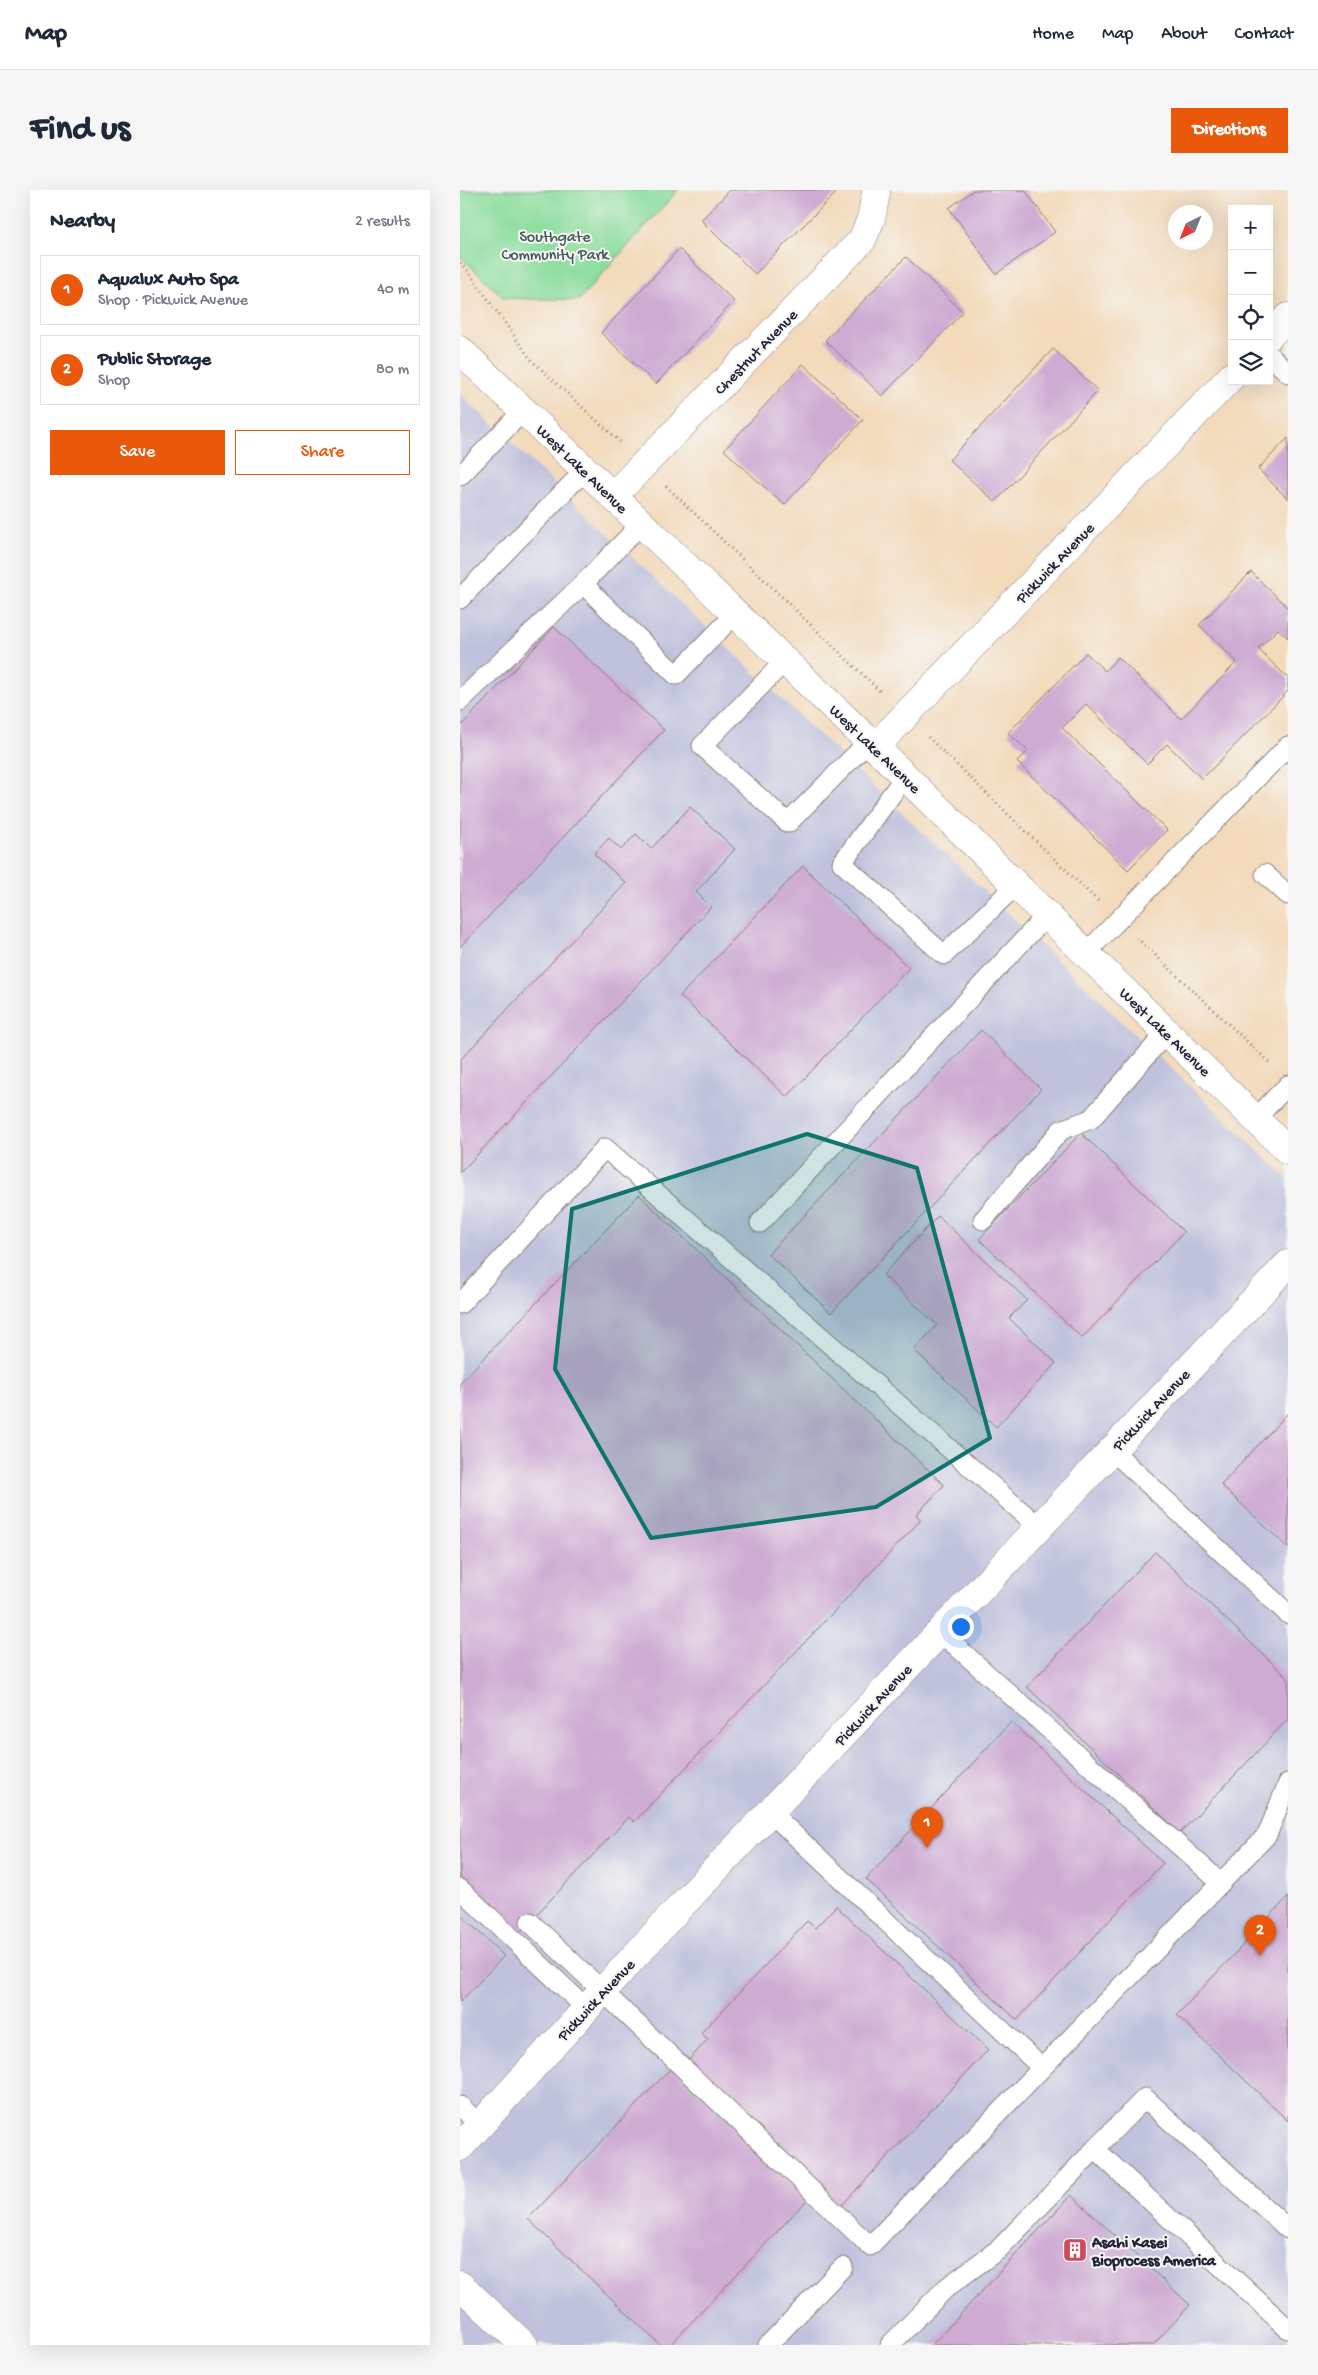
<!DOCTYPE html>
<meta charset="utf-8">
<style>
body{margin:0;font-family:"Gochi Hand",sans-serif;background:#f6f6f7;color:#1f2937}
.controls{position:absolute;right:15px;top:15px;display:grid;overflow:hidden;border-radius:0px;box-shadow:0 5px 20px #0002}
.controls button{width:45px;height:45px;display:grid;place-items:center;padding:0;border:0;border-bottom:1px solid #e0e1e3;background:#fff;color:#1f2937;font:25px sans-serif}
.compass{position:absolute;left:708px;top:15px;width:45px;height:45px;border-radius:50%;background:#fff;box-shadow:0 5px 20px #0002;rotate:223deg}
.you{position:absolute;left:500px;top:1436px;width:18px;height:18px;margin:-12px;border:4px solid #fff;border-radius:50%;background:#1a73e8;box-shadow:0 0 0 8px #1a73e833}
.badge{display:grid;place-items:center;width:32px;height:32px;border-radius:50%;background:#ea580c;color:#fff;font-size:16px;font-weight:700}
.pin{position:absolute;translate:-50% -41px;filter:drop-shadow(0 1px 2px #0008)}
.pin::after{content:'';position:absolute;top:26px;width:18px;height:15px;background:inherit;clip-path:polygon(0 0,100% 0,50% 100%)}
.list{margin:0;padding:0;list-style:none}
h2{display:flex;justify-content:space-between;align-items:center;height:65px;margin:0;padding:0 20px;font-size:21px}
h2 small{font-size:16px;font-weight:400;color:#747a83}
.list li{display:grid;grid-template-columns:32px 1fr auto;gap:15px;align-items:center;box-sizing:border-box;height:70px;margin:0 10px 10px;padding:0 10px;border:1px solid #e0e1e3;border-radius:0px}
.list b{display:block;font-size:19px;white-space:nowrap}
.list p{margin:0;font-size:16px;white-space:nowrap;color:#747a83}
.list em{font-size:16px;font-style:normal;color:#747a83}
.actions{display:flex;gap:10px;padding:15px 20px}
.actions a{flex:1;padding:11px 0;border:1px solid #ea580c;border-radius:0px;text-align:center;font-size:18px;color:#ea580c}
.actions .main{background:#ea580c;color:#fff}
.icon{flex:none;width:28px;height:28px;fill:none;stroke:currentColor;stroke-width:2;stroke-linecap:round;stroke-linejoin:round}
.map{position:relative;flex:none;width:828px;height:2155px;overflow:hidden;border-radius:0px}
header{display:flex;align-items:center;gap:30px;box-sizing:border-box;height:70px;padding:0 25px;background:#fff;border-bottom:1px solid #e0e1e3}
header strong{font-size:24px}
nav{display:flex;gap:28px;margin-inline-start:auto;font-size:18px}
.intro{display:flex;align-items:center;justify-content:space-between;box-sizing:border-box;height:120px;padding:0 30px}
h1{margin:0;font-size:35px}
.button{padding:12px 22px;border-radius:0px;background:#ea580c;color:#fff;font-size:18px;font-weight:700}
main{display:flex;gap:30px;padding:0 30px}
aside{flex:1;background:#fff;border-radius:0px;box-shadow:0 5px 20px #0002}
.map>svg:first-child{display:block}
</style>
<header>
<strong>Map</strong>
<nav><a>Home</a><a>Map</a><a>About</a><a>Contact</a></nav>
</header>
<div class="intro"><h1>Find us</h1><a class="button">Directions</a></div>
<main>
<aside>
<h2>Nearby<small>2 results</small></h2>
<ul class="list">
<li><span class="badge">1</span><div><b>Aqualux Auto Spa</b><p>Shop · Pickwick Avenue</p></div><em>40 m</em></li>
<li><span class="badge">2</span><div><b>Public Storage</b><p>Shop</p></div><em>80 m</em></li>
</ul>
<div class="actions"><a class="main">Save</a><a>Share</a></div>
</aside>
<div class="map">
<svg width="828" height="2155" viewBox="0 0 828 2155">
<rect width="100%" height="100%" fill="#f6f6f2"/>
<filter id="ink" filterUnits="userSpaceOnUse"><feTurbulence type="fractalNoise" baseFrequency=".02" numOctaves="2"/><feDisplacementMap in="SourceGraphic" scale="10" xChannelSelector="R" yChannelSelector="G"/><feConvolveMatrix kernelMatrix="1 2 1 2 8 2 1 2 1" color-interpolation-filters="sRGB"/></filter>
<filter id="wash" filterUnits="userSpaceOnUse"><feTurbulence type="fractalNoise" baseFrequency=".0096" numOctaves="4" result="noise"/><feDisplacementMap in="SourceGraphic" scale="20" xChannelSelector="R" yChannelSelector="G"/><feGaussianBlur stdDeviation="1.12" result="paint"/><feColorMatrix in="noise" values="0 0 0 0 0 0 0 0 0 0 0 0 0 0 0 0 0 1.4 0 .05"/><feComposite in="paint" operator="in"/></filter>
<g filter="url(#wash)">
<rect width="100%" height="100%" fill="#f3dabb"/>
<path fill="#c0c2dd" d="M0 204 828 989V2155H0Z"/>
<path fill="#8bdd9e" stroke="#56806c" d="M0 0H218L119 110 44 108 0 66Z"/>
<g id="blocks">
<path fill="#ceabd3" d="M270 0H373L376 3 295 84 241 30Z
M514 0H565L595 42 536 84 489 18Z
M219 59 274 111 196 194 141 143Z
M446 67 503 122 422 206 365 150Z
M593 159 638 201 535 312 489 270Z
M343 174 403 230 324 315 264 260Z
M828 248V309L798 279Z
M791 382 828 418V448L818 439 798 459 828 488V501L742 589 707 554 687 574 626 514 602 538 707 640 668 680 557 572 568 561 548 543 626 463 645 481 658 467 721 529 777 472 739 435Z
M94 437 204 540 0 757V537Z
M230 617 275 659 236 702 251 717 0 983V870L166 693 134 664 149 648 161 660 176 644 191 659Z
M343 676 449 778 327 907 220 806Z
M521 840 581 899 371 1123 308 1064Z
M621 943 724 1042 622 1148 519 1049Z
M179 1005 484 1295 456 1325 461 1330 174 1632 169 1627 57 1745 0 1691V1193Z
M478 1026 567 1110 549 1128 596 1173 536 1237 454 1160 477 1135 423 1085Z
M828 1223V1358L761 1295Z
M695 1362 828 1488V1529L720 1643 567 1497Z
M551 1532 703 1673 557 1830 406 1689Z
M828 1707V1931L717 1825Z
M376 1716 528 1860 380 2017 226 1873 248 1849 241 1843 347 1731 355 1738Z
M0 1724 44 1766 0 1812Z
M211 1878 349 2008 210 2155H200L68 2029Z
M611 2005 730 2115 693 2155H472Z"/>
</g>
</g>
<g filter="url(#ink)">
<use href="#blocks" fill-opacity="0" stroke="#8a7e7b" stroke-width="1"/>
<g fill="none" stroke-linecap="round" stroke-linejoin="round">
<defs>
<path id="service" d="M809 165 828 183
M0 286 63 221
M181 334 123 394 216 485 275 424
M0 409 125 280
M325 471 242 556 328 633 409 551
M0 511 123 394
M445 586 382 673 484 765 556 695
M805 684 828 705
M626 763 828 556
M795 929 828 895
M523 1030 601 940 631 929 707 842
M300 1033 587 725
M0 1114 145 958 579 1337
M652 1260 828 1424
M480 1442 761 1693
M310 1622 582 1878
M0 1699 127 1819
M70 1732 410 2056 807 1645 828 1593
M0 1916 20 1935
M635 1959 685 1908 828 2039
M308 2155 383 2077
M430 2155 486 2098 539 2059 635 1959 828 2139"/>
<path id="minor" d="M809 146 828 127
M153 306 402 50 411 29 416 3
M415 557 772 186
M0 1957 204 1734 828 1074
M0 2095 64 2155"/>
<path id="tertiary" d="M0 160 415 557 828 961"/>
</defs>
<use href="#service" stroke="#8a7e7b" stroke-width="21"/>
<use href="#minor" stroke="#8a7e7b" stroke-width="29"/>
<use href="#tertiary" stroke="#8a7e7b" stroke-width="29"/>
<path stroke="#8a7e7b" stroke-width="3" stroke-dasharray="1 4" stroke-linecap="butt" d="M0 73 8 81 72 171 160 252
M206 296 422 503
M468 547 638 711
M677 748 811 874"/>
<use href="#service" stroke="#fff" stroke-width="19"/>
<use href="#minor" stroke="#fff" stroke-width="28"/>
<use href="#tertiary" stroke="#fff" stroke-width="28"/>
</g>
</g>
<path fill="#0f766e" fill-opacity="0.2" stroke="#0f766e" stroke-width="4" stroke-linejoin="round" d="M347 944 457 978 530 1248 416 1317 191 1348 95 1179 112 1019Z"/>
<defs>
<symbol id="building-square" viewBox="-11 -11 22 22"><rect x="-9" y="-9" width="18" height="18" rx="4" fill="#d1495b" stroke="#f6f6f2"/><path d="M-4-6H4V6H1V3H-1V6H-4ZM-2.5-4.3h1.7v1.8h-1.7ZM.8-4.3h1.7v1.8H.8ZM-2.5-1h1.7V.8h-1.7ZM.8-1h1.7V.8H.8Z" fill="#fff"/></symbol>
</defs>
<g fill-rule="evenodd">
<use href="#building-square" x="601" y="2046" width="28" height="28"/>
</g>
<g text-anchor="middle" stroke-width="4" stroke-linejoin="round" paint-order="stroke">
<g font-size="16" fill="#425a59" stroke="#f6f6f2">
<text x="95" y="51">Southgate<tspan x="95" dy="18">Community Park</tspan></text>
</g>
<g font-size="16" fill="#22223b" stroke="#f6f6f2">
<text transform="translate(295 161) rotate(-46)" y="6">Chestnut Avenue</text>
<text transform="translate(123 278) rotate(44)" y="6">West Lake Avenue</text>
<text transform="translate(594 372) rotate(-46)" y="6">Pickwick Avenue</text>
<text transform="translate(416 558) rotate(44)" y="6">West Lake Avenue</text>
<text transform="translate(706 841) rotate(44)" y="6">West Lake Avenue</text>
<text transform="translate(690 1219) rotate(-47)" y="6">Pickwick Avenue</text>
<text transform="translate(412 1514) rotate(-47)" y="6">Pickwick Avenue</text>
<text transform="translate(135 1809) rotate(-47)" y="6">Pickwick Avenue</text>
</g>
<g font-size="16" font-weight="bold" fill="#22223b" stroke="#f6f6f2" text-anchor="start">
<text x="632" y="2057">Asahi Kasei<tspan x="632" dy="18">Bioprocess America</tspan></text>
</g>
</g>
</svg>
<div class="controls">
<button>+</button>
<button>−</button>
<button><svg class="icon" aria-label="locate" viewBox="0 0 24 24"><circle cx="12" cy="12" r="6"/><path d="M12 2v4M12 18v4M2 12h4M18 12h4"/></svg></button>
<button><svg class="icon" aria-label="layers" viewBox="0 0 24 24"><path d="M12 4l9 5-9 5-9-5zM3 14l9 5 9-5"/></svg></button>
</div>
<svg class="compass" viewBox="-18 -18 36 36"><path d="M0-13l5 13h-10z" fill="#e53935"/><path d="M0 13l5-13h-10z" fill="#747a83"/></svg>
<div class="you"></div>
<div class="pin badge" style="left:467px;top:1658px">1</div>
<div class="pin badge" style="left:800px;top:1766px">2</div>
</div>
</main>
